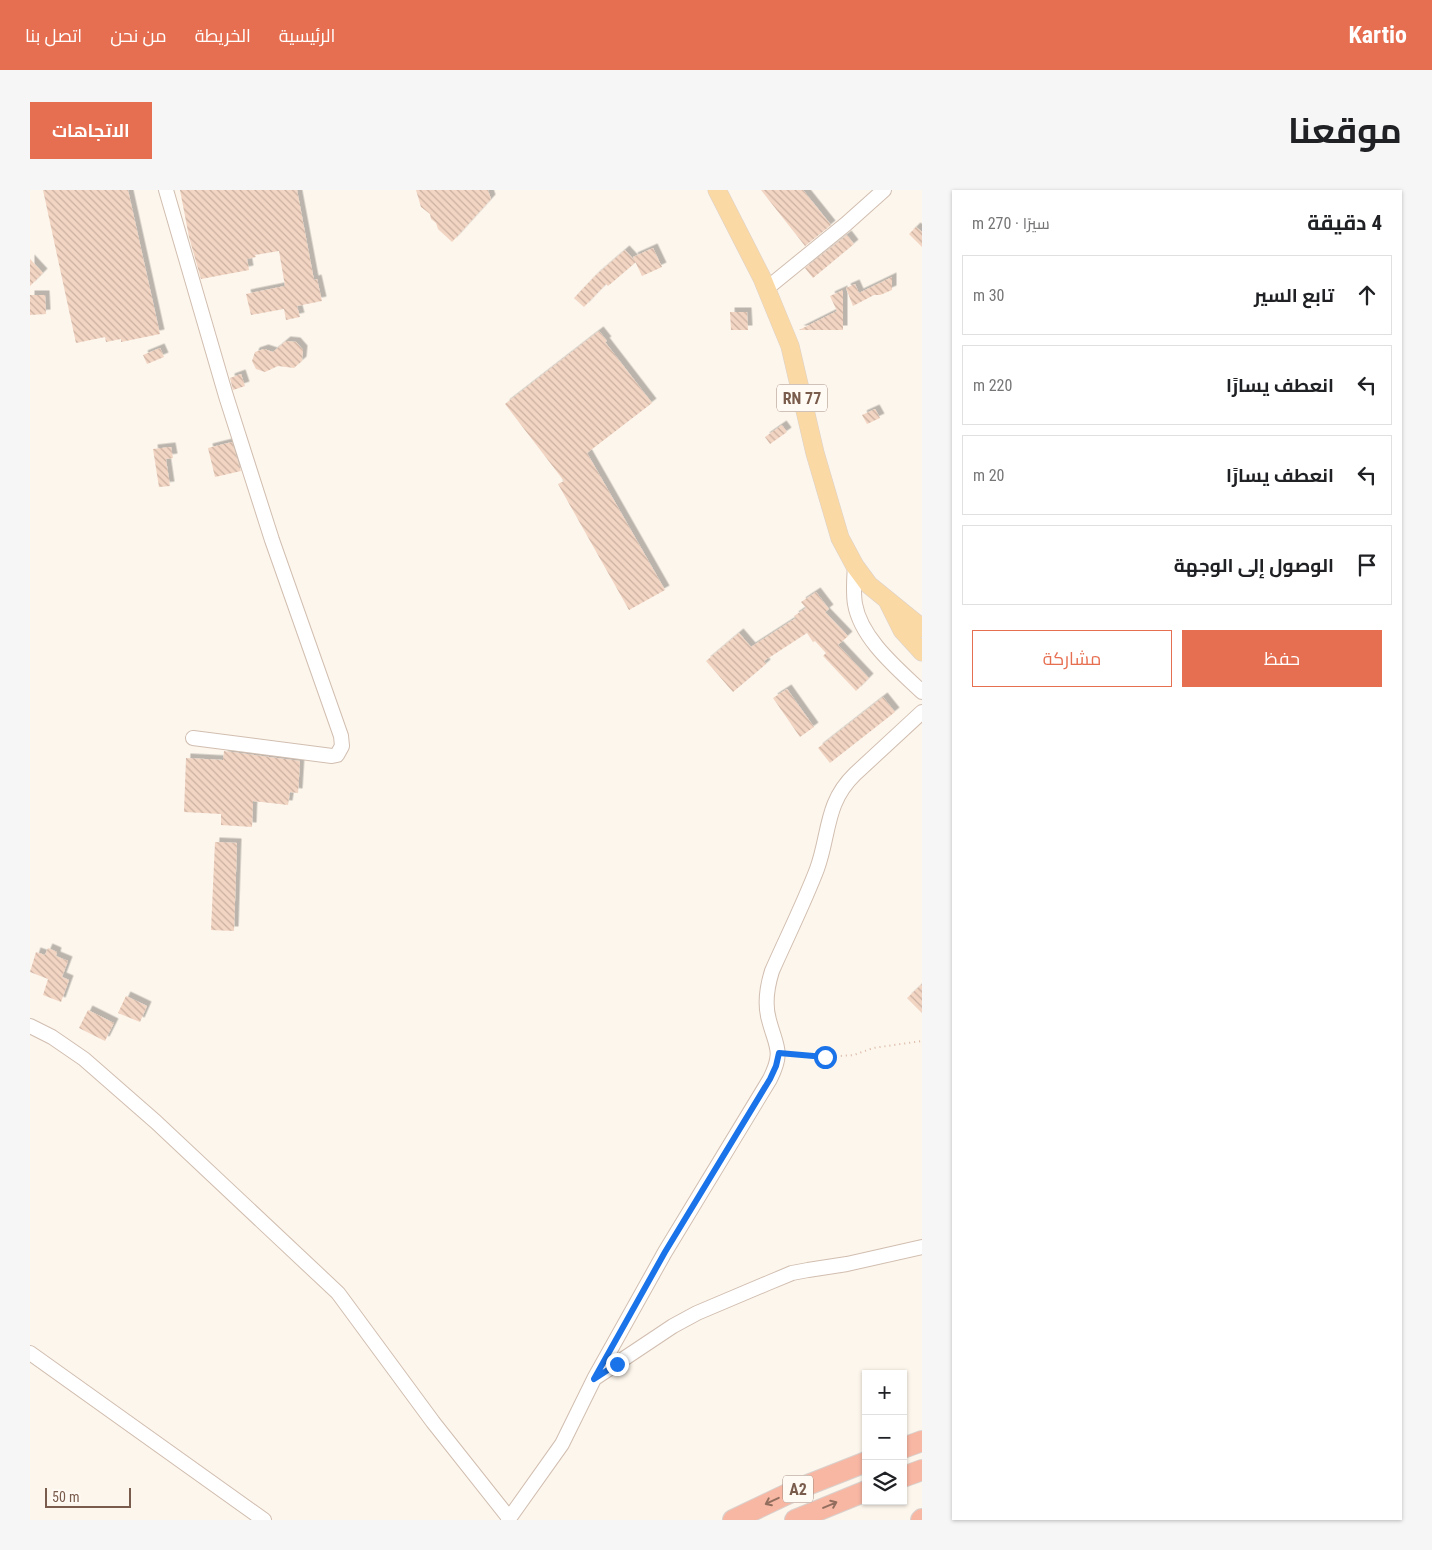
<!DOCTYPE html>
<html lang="ar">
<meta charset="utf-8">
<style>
body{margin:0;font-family:"Roboto Condensed",Cairo,sans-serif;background:#f6f6f6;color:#202124;direction:rtl}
.controls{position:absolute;right:15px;bottom:15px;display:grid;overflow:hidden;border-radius:0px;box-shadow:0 1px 4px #0004}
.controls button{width:45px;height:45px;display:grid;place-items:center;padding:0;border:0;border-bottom:1px solid #e0e0e0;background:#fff;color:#202124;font:25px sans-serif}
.scale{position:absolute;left:15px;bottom:12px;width:86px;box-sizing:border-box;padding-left:5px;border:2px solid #7a5c4d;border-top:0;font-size:14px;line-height:18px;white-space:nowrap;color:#7a5c4d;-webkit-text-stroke:4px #fffaf3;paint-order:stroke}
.stop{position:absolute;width:15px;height:15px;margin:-11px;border:4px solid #1a73e8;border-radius:50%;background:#fff}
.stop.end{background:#1a73e8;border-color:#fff;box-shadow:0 1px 5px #0008}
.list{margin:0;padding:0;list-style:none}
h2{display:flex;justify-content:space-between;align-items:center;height:65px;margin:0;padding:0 20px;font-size:21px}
h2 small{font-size:16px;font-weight:400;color:#757577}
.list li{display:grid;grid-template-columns:32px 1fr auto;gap:15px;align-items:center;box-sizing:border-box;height:80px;margin:0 10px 10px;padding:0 10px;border:1px solid #e0e0e0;border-radius:0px}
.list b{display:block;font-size:19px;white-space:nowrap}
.list em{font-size:16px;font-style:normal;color:#757577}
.actions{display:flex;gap:10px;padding:15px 20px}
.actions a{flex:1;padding:11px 0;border:1px solid #e76f51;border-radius:0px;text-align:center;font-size:18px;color:#e76f51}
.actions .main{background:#e76f51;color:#fff}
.icon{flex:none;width:28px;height:28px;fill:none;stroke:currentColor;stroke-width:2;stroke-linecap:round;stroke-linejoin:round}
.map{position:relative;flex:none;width:892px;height:1330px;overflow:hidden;direction:ltr;border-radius:0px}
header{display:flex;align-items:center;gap:30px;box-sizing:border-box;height:70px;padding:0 25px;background:#e76f51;color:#fff}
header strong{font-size:24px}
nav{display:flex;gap:28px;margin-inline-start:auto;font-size:18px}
.intro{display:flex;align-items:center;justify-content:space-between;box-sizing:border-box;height:120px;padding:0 30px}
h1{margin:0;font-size:35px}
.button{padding:12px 22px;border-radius:0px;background:#e76f51;color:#fff;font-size:18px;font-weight:700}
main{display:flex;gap:30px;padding:0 30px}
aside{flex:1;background:#fff;border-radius:0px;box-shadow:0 1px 4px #0004}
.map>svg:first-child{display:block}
</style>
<header>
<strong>Kartio</strong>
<nav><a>الرئيسية</a><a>الخريطة</a><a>من نحن</a><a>اتصل بنا</a></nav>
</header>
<div class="intro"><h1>موقعنا</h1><a class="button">الاتجاهات</a></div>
<main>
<aside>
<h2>4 دقيقة<small>سيرًا · 270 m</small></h2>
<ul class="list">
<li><svg class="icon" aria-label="ahead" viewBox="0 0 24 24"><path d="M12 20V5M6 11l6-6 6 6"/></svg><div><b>تابع السير</b></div><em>30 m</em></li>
<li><svg class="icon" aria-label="left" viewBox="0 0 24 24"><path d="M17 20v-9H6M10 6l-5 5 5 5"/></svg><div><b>انعطف يسارًا</b></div><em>220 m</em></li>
<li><svg class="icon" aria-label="left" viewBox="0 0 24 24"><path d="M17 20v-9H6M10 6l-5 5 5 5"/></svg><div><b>انعطف يسارًا</b></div><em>20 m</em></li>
<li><svg class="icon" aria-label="arrive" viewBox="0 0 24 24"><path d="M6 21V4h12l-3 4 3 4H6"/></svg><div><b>الوصول إلى الوجهة</b></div></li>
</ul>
<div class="actions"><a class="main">حفظ</a><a>مشاركة</a></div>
</aside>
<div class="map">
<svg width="892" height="1330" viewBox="0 0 892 1330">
<defs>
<pattern id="building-back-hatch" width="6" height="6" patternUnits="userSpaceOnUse" patternTransform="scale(1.25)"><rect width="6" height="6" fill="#f3d5c3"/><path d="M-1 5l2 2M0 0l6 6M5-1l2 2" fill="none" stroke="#cab0a1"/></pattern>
<filter id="shadow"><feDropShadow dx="4.5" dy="-4.5" stdDeviation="0" flood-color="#0004"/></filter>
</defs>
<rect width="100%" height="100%" fill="#fdf6ec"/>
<path fill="url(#building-back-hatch)" filter="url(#shadow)" d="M13 0H98L130 144 91 152V149L76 152 75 147 46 153Z
M150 0H267L284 90 287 89 292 111 267 116 270 127 256 130 254 119 221 125 216 104 255 96 249 61 225 65 226 67 217 69 219 80 171 89 159 47Z
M386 0H458L461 9 422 52 408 39 406 33 401 29 400 24 391 17Z
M731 0H773L801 35 775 56Z
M886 37 892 42V57L879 44Z
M817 45 824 54 783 88 775 78Z
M623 58 632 77 612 86 603 67Z
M595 60 606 72 578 96 576 94 554 117 544 108 565 86Z
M0 69 13 83 0 96Z
M862 87V100L850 105H844L823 116 816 98 825 94 829 103Z
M813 100V140H769L807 121 800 106Z
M0 105H15L16 124 0 125Z
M700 122H717L718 140H701Z
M569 141 577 151 575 152 622 213 557 263 635 400 599 420 528 294 534 291 475 214Z
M256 151 266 152 273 160 272 171 264 178 248 176 235 182 226 179 222 171 225 162 234 159 243 162Z
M130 158 134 167 117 174 113 165Z
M211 184 215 196 203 200 200 188Z
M845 219 850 228 837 234 832 225Z
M752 235 757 242 740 254 735 247Z
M202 252 211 281 185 287 178 258Z
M141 257 143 268 136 269 140 296 129 297 123 259Z
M786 402 799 419 795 422 818 446 808 455 839 488 826 501 793 466 796 463 785 451 783 452 777 443 734 471 736 474 703 502 676 471 709 443 721 457 766 428 764 426 776 418 771 412Z
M757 499 784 537 770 547 743 508Z
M853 507 865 522 800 573 788 558Z
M194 561 270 571 268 603 260 602 258 615 223 611 222 637 191 635V624L154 622 156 568 193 570Z
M185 652 207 653 204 741 181 740Z
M18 758 27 762 26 766 38 771 32 787 39 790 31 812 13 805 18 789 0 782 6 762 15 765Z
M892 794V823L877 808Z
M96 806 117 816 110 832 88 823Z
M58 820 84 833 75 851 49 838Z"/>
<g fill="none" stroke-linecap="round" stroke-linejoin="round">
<defs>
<path id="minor" d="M136 0 196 206 242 350 311 546 312 556 307 565 302 566 163 548
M736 99 816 34 854 0
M825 376C824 389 823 402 825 414 831 449 868 479 892 502
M0 836 22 847 54 869 126 932 308 1103 403 1232 479 1328
M0 1163 234 1330
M565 1188 643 1136 667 1123 738 1093 762 1083 778 1080 817 1074 892 1057
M478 1330 532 1254 564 1189 635 1062 740 889C754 861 746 857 739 830 734 813 737 797 742 781 757 747 774 713 787 679 800 643 795 613 825 584L892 522"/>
<path id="major" d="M687 0 732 88 760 156 785 263 810 348 825 376 839 395 892 438
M858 412 872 440 892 462"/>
<path id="highway" d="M873 1258 892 1251
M873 1287 892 1280
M703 1330 770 1298 836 1272
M765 1330 836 1301
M891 1330 892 1329"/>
</defs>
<use href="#minor" stroke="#d1beb0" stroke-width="16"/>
<use href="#major" stroke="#dad1cd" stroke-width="19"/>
<use href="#highway" stroke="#dad1cd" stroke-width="22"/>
<path stroke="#d9b8a5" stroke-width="2" stroke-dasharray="1 4" stroke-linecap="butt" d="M761 864 795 867 824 865 843 858 892 851"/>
<use href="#minor" stroke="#fff" stroke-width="14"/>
<use href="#major" stroke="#fbd9a5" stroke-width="18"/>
<use href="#highway" stroke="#f7b7a3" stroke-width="20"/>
</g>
<defs><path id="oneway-shaft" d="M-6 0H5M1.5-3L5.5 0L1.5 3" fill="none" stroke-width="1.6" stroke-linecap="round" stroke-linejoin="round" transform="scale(1.25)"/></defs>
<g stroke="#936e5e">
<use href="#oneway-shaft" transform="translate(742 1311) rotate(155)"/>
<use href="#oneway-shaft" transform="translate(800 1315) rotate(-23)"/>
</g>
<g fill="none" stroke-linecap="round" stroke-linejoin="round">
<path stroke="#1a73e8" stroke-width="6" d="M587 1174 564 1189 635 1062 740 889 746 876 749 863 795 867"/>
</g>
<g text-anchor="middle" stroke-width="4" stroke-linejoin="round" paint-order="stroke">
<g fill="#fffaf3" stroke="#a28b7f" stroke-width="1">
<rect x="747" y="194.5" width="50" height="27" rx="4"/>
<rect x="753" y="1285.5" width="30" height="27" rx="4"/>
</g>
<g font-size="16" font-weight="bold" fill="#7a5c4d">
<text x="772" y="214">RN 77</text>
<text x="768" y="1305">A2</text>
</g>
</g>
</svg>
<div class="controls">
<button>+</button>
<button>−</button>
<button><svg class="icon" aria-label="layers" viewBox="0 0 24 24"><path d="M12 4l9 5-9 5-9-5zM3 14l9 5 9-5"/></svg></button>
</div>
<div class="scale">50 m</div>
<div class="stop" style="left:795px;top:867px"></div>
<div class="stop end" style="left:587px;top:1174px"></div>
</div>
</main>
